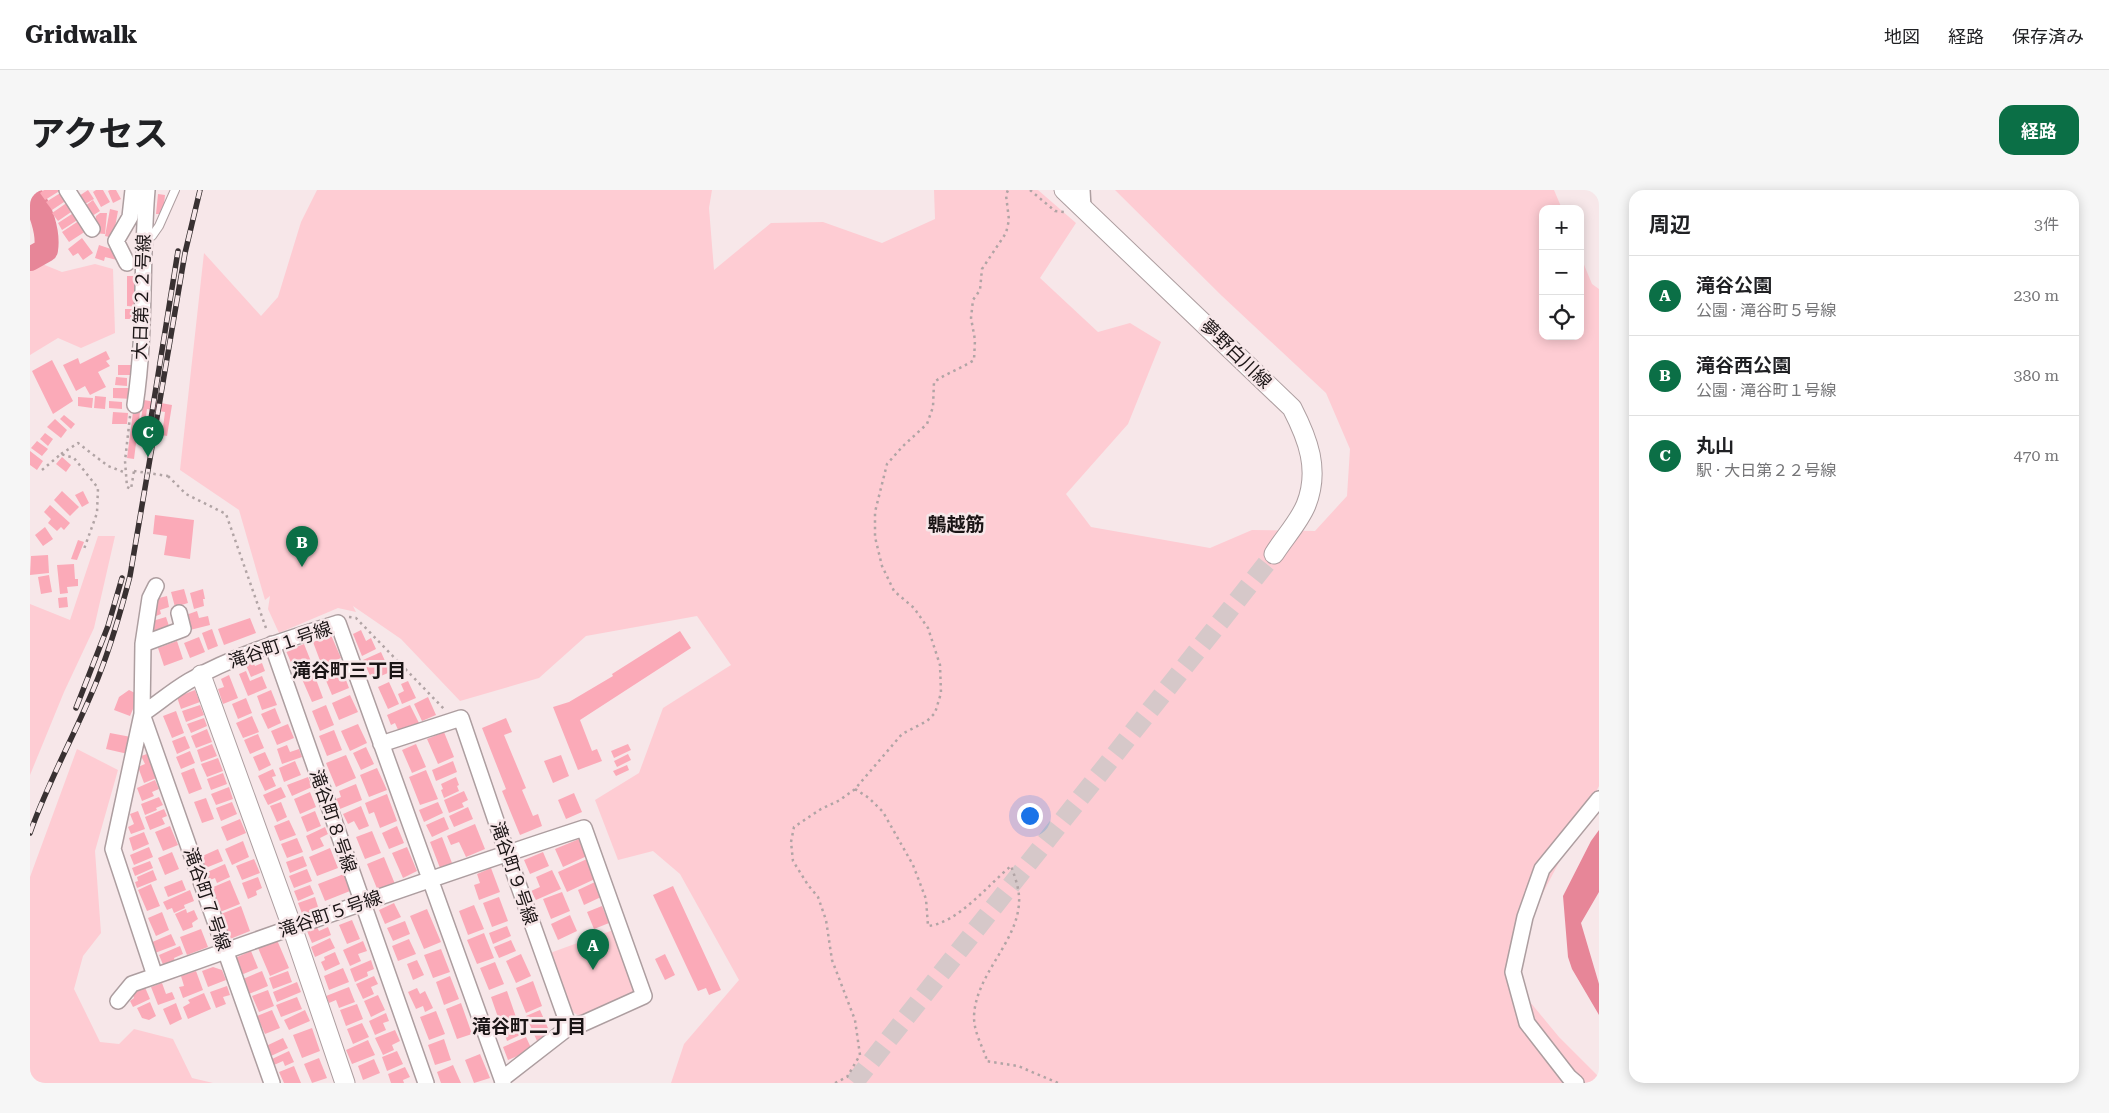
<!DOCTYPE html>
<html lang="ja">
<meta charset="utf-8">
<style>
body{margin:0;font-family:"Roboto Serif","Noto Sans JP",serif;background:#f6f6f6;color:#202124}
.controls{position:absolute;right:15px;top:15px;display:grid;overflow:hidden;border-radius:10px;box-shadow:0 2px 12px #0003}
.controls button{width:45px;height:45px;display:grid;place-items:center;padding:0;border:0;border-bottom:1px solid #e0e0e0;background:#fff;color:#202124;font:25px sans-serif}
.you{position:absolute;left:999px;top:625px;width:18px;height:18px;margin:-12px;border:4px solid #fff;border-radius:50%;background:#1a73e8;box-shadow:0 0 0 8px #1a73e833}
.badge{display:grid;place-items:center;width:32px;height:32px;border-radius:50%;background:#0b6f46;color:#fff;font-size:16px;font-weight:700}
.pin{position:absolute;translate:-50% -41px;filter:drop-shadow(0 1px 2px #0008)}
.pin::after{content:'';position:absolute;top:26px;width:18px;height:15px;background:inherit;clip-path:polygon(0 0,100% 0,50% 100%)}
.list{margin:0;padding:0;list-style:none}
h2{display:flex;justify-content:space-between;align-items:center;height:65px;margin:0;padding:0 20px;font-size:21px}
h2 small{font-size:16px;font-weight:400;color:#757577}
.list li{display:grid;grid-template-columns:32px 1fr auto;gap:15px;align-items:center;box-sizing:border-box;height:80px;padding:0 20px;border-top:1px solid #e0e0e0}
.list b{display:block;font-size:19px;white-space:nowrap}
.list p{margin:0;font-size:16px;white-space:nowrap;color:#757577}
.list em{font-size:16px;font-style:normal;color:#757577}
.icon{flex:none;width:28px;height:28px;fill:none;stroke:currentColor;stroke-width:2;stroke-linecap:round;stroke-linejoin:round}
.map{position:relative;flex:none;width:1569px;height:893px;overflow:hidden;border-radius:15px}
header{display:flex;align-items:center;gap:30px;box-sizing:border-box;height:70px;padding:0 25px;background:#fff;border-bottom:1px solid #e0e0e0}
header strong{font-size:24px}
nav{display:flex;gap:28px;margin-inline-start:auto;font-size:18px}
.intro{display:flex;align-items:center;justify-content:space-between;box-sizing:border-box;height:120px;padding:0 30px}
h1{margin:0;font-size:35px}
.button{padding:12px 22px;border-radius:15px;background:#0b6f46;color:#fff;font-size:18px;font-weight:700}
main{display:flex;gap:30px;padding:0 30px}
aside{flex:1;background:#fff;border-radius:15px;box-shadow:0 2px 12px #0003}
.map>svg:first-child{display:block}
</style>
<header>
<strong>Gridwalk</strong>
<nav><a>地図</a><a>経路</a><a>保存済み</a></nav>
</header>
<div class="intro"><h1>アクセス</h1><a class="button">経路</a></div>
<main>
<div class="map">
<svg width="1569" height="893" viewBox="0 0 1569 893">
<rect width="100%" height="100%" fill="#f7e7e9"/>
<path fill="#feccd3" d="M287 0H682L679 18 684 80 741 33 793 32 852 53 905 29 904 0H1008L1046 33 1010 88 1068 142 1100 133 1131 152 1098 234 1036 304 1061 337 1180 358 1222 340 1285 341 1317 306 1320 259 1296 203 1192 106 1085 0H1524L1532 19H1513V146H1550V65L1562 94 1569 99V596L1494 739 1486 795 1529 847 1569 887V893H641L654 854 709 790 650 684 623 661 588 670 565 610 609 583 633 518 701 475 667 426 556 446 509 488 430 511 371 449 323 416 326 422 308 418 249 443 238 419 240 406 235 410 209 320 150 280 174 63 231 126 248 107 271 32Z
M0 69 32 82 65 74 83 79 85 143 51 158 28 148 0 165Z
M68 346H85L64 438 34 502 0 585V414L40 430Z
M47 559 88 580 65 661 71 743 53 766 44 799 70 852 89 854 104 839 143 849 162 888 183 893H0V687Z
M586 739 607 796 603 807 554 829 541 821 520 763Z"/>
<path fill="#e78698" d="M1569 640V702L1551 733 1569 794V825L1542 779 1538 767 1533 706 1561 651Z"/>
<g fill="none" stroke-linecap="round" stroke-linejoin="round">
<path stroke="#e78698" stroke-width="24" d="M0 4C10 17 19 42 16 60L0 69"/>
</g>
<path fill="#fbaab8" d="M14 0H31L15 10 10 3Z
M58 0 64 9 55 14 49 6Z
M66 0H73L80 12 71 17 63 2Z
M80 0H86L91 9 83 13 78 1Z
M32 2 37 10 22 20 16 12Z
M128 4 135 5 133 24H126Z
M63 10 70 21 62 26 55 16Z
M38 12 44 20 28 31 22 23Z
M80 19 88 21 83 48 75 46Z
M45 22 49 29 32 40 28 33Z
M70 23H77L75 44 64 43 66 26Z
M50 30 56 41 39 52 32 42Z
M52 48 63 63 53 70 48 63 43 66 38 59Z
M69 55 90 62 87 70 75 67 74 71 65 68Z
M97 86H109L108 117 97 116Z
M95 119H108V129H95Z
M76 161 80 169 76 171 80 176 68 182 76 197 60 205 55 196 46 201 33 175 48 168 50 174Z
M22 170 43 211 23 224 2 181Z
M88 175H105L104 185H88Z
M86 187 97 188V196L85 195Z
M83 198H103V209L83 208Z
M65 206 76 207 75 219 64 218Z
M48 207 63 208 62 218 48 216Z
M114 210 142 215 137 246 132 245 135 222 117 219 114 243 109 242Z
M79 211 92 212V219L79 218Z
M83 222 98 223 97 234H82Z
M103 222H110L104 269 97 268Z
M34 225 45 234 41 239 30 229Z
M25 229 37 240 31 248 17 237Z
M15 243 23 249 18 256 10 249Z
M7 251 18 259 12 266 1 258Z
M0 261 13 271 7 280 0 275Z
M32 267 41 275 36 282 26 274Z
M32 301 49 317 40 326 24 310Z
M53 301 59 313 52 317 45 305Z
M20 315 40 333 34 340 31 337 27 341 18 333 21 329 14 322Z
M125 325 164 330 160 369 134 365 137 346 123 344Z
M15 337 23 349 13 356 5 345Z
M48 350 54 352 47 370 41 369Z
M18 365 19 383 0 385 1 366Z
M44 374 45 389H48V396L37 397 38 403 30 404 27 375Z
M19 385 22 402 11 404 8 387Z
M154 399 158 413 145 417 141 402Z
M173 399 175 409H173L174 416 164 419 160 403Z
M137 406 139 417 130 420 131 424 126 426 121 410Z
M37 407 38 417 29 418 28 408Z
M167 421 169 428 178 426 180 435 160 440 156 425Z
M136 427 139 436 133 437 134 441 123 444 119 432Z
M220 428 226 443 194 455 188 439Z
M182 439 188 456 178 460 172 443Z
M331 440 336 451 341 448 346 459 332 466 323 444Z
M650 441 661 458 550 530 562 561 567 559 572 571 548 580 523 517 539 512 583 486 582 484Z
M301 445 311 468 292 476 283 452Z
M169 447 175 462 160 468 154 453Z
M147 451 153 469 134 476 128 458Z
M274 454 284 479 267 486 256 461Z
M351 462 360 482 342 490 333 470Z
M223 471 225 476 232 473 235 481 221 487 216 475Z
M310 474 319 498 302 505 292 481Z
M216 481 220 491 232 486 237 498 218 506 209 484Z
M284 484 293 508 282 512 272 489Z
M199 485 208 508 193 514 188 499 194 497 191 489Z
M378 491 386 508 372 514 368 504 374 501 371 494Z
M359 492 369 514 358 519 348 497Z
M99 500 109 505 100 526 84 520 89 507Z
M165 500 170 512 151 519 147 507Z
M241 500 247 515 232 520 227 506Z
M320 505 328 522 309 530 302 513Z
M398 507 406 525 392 531 384 514Z
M216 508 222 523 208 529 202 514Z
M170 515 174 525 156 532 152 521Z
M296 515 304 535 290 541 282 521Z
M380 515 389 533 369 542 365 533 361 535 357 525Z
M245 518 251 533 238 539 231 524Z
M146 521 154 543 142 548 133 526Z
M222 526 229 542 213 548 206 533Z
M174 528 177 536 161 543 157 534Z
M476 528 482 542 474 545 496 598 492 600 503 626 508 624 512 636 490 645 472 601 476 599 452 538Z
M258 534 264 548 247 555 241 541Z
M328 534 337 553 320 561 311 541Z
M177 539 182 552 166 558 161 546Z
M304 540 312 560 297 566 289 546Z
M414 542 424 567 408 574 397 549Z
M80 543 101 547 98 564 76 559Z
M228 544 234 558 220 564 214 550Z
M155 546 160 558 147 564 142 551Z
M182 554 187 566 171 572 167 560Z
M386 554 396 577 382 583 372 560Z
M598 554 601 560 584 568 581 561Z
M257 555 260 562 269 559 272 567 252 574 247 559Z
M336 557 344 574 331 580 323 563Z
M160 561 165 573 151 579 146 567Z
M235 562 241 575 229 581 223 567Z
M120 563 129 587 114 593 108 577 115 574 111 566Z
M598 564 601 570 587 577 584 571Z
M316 565 326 588 306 597 296 573Z
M531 565 539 586 523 593 514 571Z
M188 568 193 581 177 587 171 574Z
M265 571 271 585 254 592 249 578Z
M423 571 427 582 406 591 402 580Z
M597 575 599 580 586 586 583 581Z
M164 578 172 599 159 604 151 583Z
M347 578 357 600 339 607 330 585Z
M243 579 246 586 242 587 246 596 235 601 228 586Z
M396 580 408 609 390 615 379 587Z
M193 583 197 594 181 600 177 589Z
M278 587 282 597 262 606 257 595Z
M426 587 429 595 427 596 429 601 414 608 411 600 413 599 411 594Z
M125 590 129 599 122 602 124 606 112 611 107 598Z
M326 594 332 610 310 619 306 609 311 607 309 601Z
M199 597 203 609 186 615 181 604Z
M251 597 256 607 238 615 233 605Z
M434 601 438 610 432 613 434 617 419 623 414 610Z
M280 602 286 617 270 624 264 609Z
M544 603 552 622 536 629 528 610Z
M357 604 367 631 350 638 344 622 339 624 335 613Z
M129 607 133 615 126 618 127 620 115 625 111 614Z
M176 608 184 629 172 633 164 612Z
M202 612 207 624 191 631 186 618Z
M251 612 257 627 247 632 240 616Z
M408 612 413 623 394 632 389 620Z
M331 616 339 636 329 640 324 631 318 634 313 624Z
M438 617 443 629 424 637 419 626Z
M134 619 137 626 132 628 135 634 120 640 115 627Z
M108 621 115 639 101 644 98 637 104 634 100 624Z
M285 621 291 636 277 642 271 627Z
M414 627 419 639 402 647 396 635Z
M210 629 216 643 197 651 191 637Z
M259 630 266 645 250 651 244 636Z
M445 634 455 659 436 667 429 652 421 655 417 646Z
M140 636 148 655 133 661 125 642Z
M367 636 374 653 359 659 352 643Z
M295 637 298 644 290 648 294 656 282 661 276 646Z
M342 641 351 663 335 669 326 647Z
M114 642 119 654 103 661 99 648Z
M412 647 422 673 410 678 400 652Z
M267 648 273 662 257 668 251 654Z
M549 649 557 666 533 677 525 659Z
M213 651 219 667 202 675 195 659Z
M119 657 123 667 104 675 100 665Z
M377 657 387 681 373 688 362 663Z
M300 658 308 678 287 686 279 667Z
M188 659 193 671 173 679 168 668Z
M142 662 149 679 135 685 128 668Z
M513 662 519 676 500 684 494 670Z
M273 666 277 676 260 683 256 672Z
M354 667 365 694 348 701 337 674Z
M224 669 230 683 212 690 206 676Z
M557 669 565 689 537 702 528 682Z
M120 671 123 678 105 686 102 678Z
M195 674 200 687 187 693 185 688 178 691 175 683Z
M461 678 470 702 449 710 444 695 450 693 447 684Z
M277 679 282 691 264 698 259 686Z
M123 680 127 690 107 698 105 692 108 691 107 687Z
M522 680 531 699 506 710 501 701 510 697 506 687Z
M314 684 320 701 295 711 288 694Z
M228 687 232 698 226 701 227 705 218 709 212 693Z
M152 690 156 700 138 707 134 697Z
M200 690 210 714 190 722 181 698Z
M565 692 571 707 554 715 548 700Z
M121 694 130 716 117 721 108 700Z
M280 695 284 704 268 711 264 701Z
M643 696 691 800 679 805 676 798 668 801 623 705Z
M160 700 164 711 154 715 155 718 144 723 142 718 137 720 133 712Z
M532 702 540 721 521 729 513 709Z
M285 707 289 720 273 726 268 713Z
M469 707 478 731 462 737 453 713Z
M364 713 371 727 355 734 349 720Z
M444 715 454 739 438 745 429 721Z
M211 716 220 741 200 749 191 724Z
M572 716 579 733 564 739 557 722Z
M156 719 157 723 164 720 168 729 162 733 163 737 153 741 145 724Z
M397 719 411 752 394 759 380 726Z
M132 722 139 740 126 746 118 728Z
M540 725 547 741 528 750 521 734Z
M322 730 330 749 317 754 309 735Z
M375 731 380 744 363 751 357 738Z
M477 736 481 746 463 754 459 743Z
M287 737 289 741 298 737 301 745 282 753 277 741Z
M171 739 178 757 157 765 150 747Z
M454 743 464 768 447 774 437 750Z
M141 744 146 755 125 763 120 753Z
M300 748 305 758 285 767 281 757Z
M379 749 386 764 368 771 362 756Z
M247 750 259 778 240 786 228 758Z
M481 750 486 761 469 768 464 757Z
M333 751 337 761 328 764 331 771 320 776 313 760Z
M150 756 153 764 144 768 145 772 134 777 129 765Z
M411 759 420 782 403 788 394 765Z
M221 761 228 778 211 785 205 768Z
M305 762 310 774 295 781 291 772 295 770 294 767Z
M491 764 501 786 486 793 476 771Z
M635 764 645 785 635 790 625 769Z
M341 770 344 779 337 782 338 786 325 792 320 779Z
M387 770 394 785 383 790 377 774Z
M465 772 474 794 459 800 450 778Z
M183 777 192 780 196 790 178 797 172 781Z
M313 778 319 792 299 800 294 786Z
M166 781 173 800 153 808 149 797 154 796 151 786Z
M232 781 238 796 219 804 213 789Z
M258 781 262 792 243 799 239 788Z
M344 786 348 794 341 797 344 804 333 809 326 794Z
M420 786 429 809 414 815 406 792Z
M503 791 512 816 496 823 486 798Z
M267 792 271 802 247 812 243 802Z
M132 793 136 804 142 802 145 809 128 815 121 797Z
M114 795 120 809 103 817 100 811 104 808 101 801Z
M197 796 200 805 193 807 196 814 186 818 180 802Z
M319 797 325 812 309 818 306 810 299 813 296 806Z
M387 798 390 804 395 801 403 818 395 822 393 816 386 819 378 802Z
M238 800 244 816 229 822 222 806Z
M477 801 486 827 470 833 461 807Z
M174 803 181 819 158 829 153 817 160 813 158 810Z
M348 805 355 820 341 827 334 811Z
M267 807 272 819 251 827 246 815Z
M120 812 126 826 119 830 112 828 107 818Z
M146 813 152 829 140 835 133 819Z
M431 813 442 844 427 849 416 819Z
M327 814 333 829 316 836 310 820Z
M242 820 250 838 235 844 227 826Z
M275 820 280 831 259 840 254 830Z
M510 820 521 845 507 851 496 826Z
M406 821 415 844 399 850 390 827Z
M356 823 359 831 353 833 356 840 345 845 339 831Z
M491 829 497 842 477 851 472 837Z
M332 833 339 847 323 854 317 839Z
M282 838 290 861 272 868 263 845Z
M365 840 370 851 362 855 364 860 353 865 345 848Z
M496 847 502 860 478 870 473 857Z
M253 848 258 858 241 866 236 856Z
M414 849 421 870 405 875 398 855Z
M338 850 345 865 322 874 316 860Z
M259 861 264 872 255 876 253 871 244 875 242 869Z
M367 861 373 874 357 881 352 867Z
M450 864 460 888 444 893 435 870Z
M289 868 297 888 282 893 274 874Z
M344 869 350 883 333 890 328 876Z
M423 875 431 893H411L407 882Z
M264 876 271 893H254L249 882Z
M375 877 380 887 373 890 374 893H361L358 884Z"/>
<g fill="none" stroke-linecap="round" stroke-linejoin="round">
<path stroke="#d6c8c9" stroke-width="19" stroke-dasharray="19 9" stroke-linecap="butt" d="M824 893 1244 364"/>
<defs>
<path id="service" d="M113 47 122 46 129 36 145 0"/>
<path id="minor" d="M37 0 62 39
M1052 0 1053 18
M97 73 86 51 100 27 103 0
M105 215C116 144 111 71 117 0
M126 396 120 408 113 454 112 524 242 893
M113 454 153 439 149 423
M242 454 396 893
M351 554 431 528 477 663 539 837 472 889
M88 811 102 794 125 786
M473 893 472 889 308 433C258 449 205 465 159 491 142 501 127 514 112 524L83 659 125 786C268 735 410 685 554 638L614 806 554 833 539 837
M1546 893 1539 887 1497 833 1483 782 1495 727 1512 679 1569 609"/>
<path id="tertiary" d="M1034 0 1262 218C1278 249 1290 280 1276 315 1269 332 1254 348 1244 364
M171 485 262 737 315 893"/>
</defs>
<use href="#service" stroke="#ad9ea0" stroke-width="10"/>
<use href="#minor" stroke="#ad9ea0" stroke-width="18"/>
<use href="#tertiary" stroke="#ad9ea0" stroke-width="21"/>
<path stroke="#b1a4a5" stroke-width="2.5" stroke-dasharray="2.5 4" stroke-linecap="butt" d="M1000 0 1025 21 1034 22
M100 226 95 271 97 297 101 299 104 281
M31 264 48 253 78 276 96 283
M12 280 31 264 44 268 68 298 67 323 54 359
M138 286 156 304 196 324 237 441
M319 427 326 428 415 520
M825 599 839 608 853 622 883 675 896 709 898 736C928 733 959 694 981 676 985 687 990 700 989 713 987 753 945 785 944 827 944 841 951 854 956 867V871L988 876 1028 893
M805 893 817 887 830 865 825 830 802 770 796 730 788 707 778 695 763 671 761 652 764 637 791 619 810 610 825 599 872 544 897 531 905 523 911 503 910 475 898 438 884 418 864 401 852 376 845 347V322L857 274 873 256 897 234 903 217 904 192C917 183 930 179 944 170L945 150 941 128 943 110 950 100 952 79 976 43 979 30 976 5 978 0"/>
<use href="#service" stroke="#fff" stroke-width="8"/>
<use href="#minor" stroke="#fff" stroke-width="15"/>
<use href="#tertiary" stroke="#fff" stroke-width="19"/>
<defs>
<path id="rail" d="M119 241 148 61
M46 518 78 436 92 388
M0 643C19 589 47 541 68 488 81 455 91 421 100 386L155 63 170 0"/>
</defs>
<use href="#rail" stroke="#393132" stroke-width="5.5"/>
<use href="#rail" stroke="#f7e7e9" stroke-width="4" stroke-dasharray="11" stroke-linecap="butt"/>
<path stroke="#b1a4a5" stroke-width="2.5" stroke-dasharray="2.5 4" stroke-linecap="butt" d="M104 281 138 286"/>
</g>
<g text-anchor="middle" stroke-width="5" stroke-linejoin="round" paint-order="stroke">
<g font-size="18" fill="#1b1516" stroke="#f7e7e9">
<text transform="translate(112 107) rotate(-88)" y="6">大日第２２号線</text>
<text transform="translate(1206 164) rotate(44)" y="6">夢野白川線</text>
<text transform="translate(250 455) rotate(-19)" y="6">滝谷町１号線</text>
<text transform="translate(303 631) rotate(71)" y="6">滝谷町８号線</text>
<text transform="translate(484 683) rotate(71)" y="6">滝谷町９号線</text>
<text transform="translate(177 709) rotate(71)" y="6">滝谷町７号線</text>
<text transform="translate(300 724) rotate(-19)" y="6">滝谷町５号線</text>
</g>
<g font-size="19" font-weight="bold" fill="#1b1516" stroke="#f7e7e9">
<text x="926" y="341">鵯越筋</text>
<text x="319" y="487">滝谷町三丁目</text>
<text x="499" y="843">滝谷町二丁目</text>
</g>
</g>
</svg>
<div class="controls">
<button>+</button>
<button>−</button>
<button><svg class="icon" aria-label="locate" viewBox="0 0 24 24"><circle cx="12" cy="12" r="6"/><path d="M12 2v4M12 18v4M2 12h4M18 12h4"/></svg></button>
</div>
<div class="you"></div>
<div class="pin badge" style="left:563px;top:780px">A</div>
<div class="pin badge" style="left:272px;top:377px">B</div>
<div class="pin badge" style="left:118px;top:267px">C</div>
</div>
<aside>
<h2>周辺<small>3件</small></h2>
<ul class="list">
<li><span class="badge">A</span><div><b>滝谷公園</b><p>公園 · 滝谷町５号線</p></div><em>230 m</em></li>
<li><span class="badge">B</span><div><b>滝谷西公園</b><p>公園 · 滝谷町１号線</p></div><em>380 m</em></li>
<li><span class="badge">C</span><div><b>丸山</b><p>駅 · 大日第２２号線</p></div><em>470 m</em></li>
</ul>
</aside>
</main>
